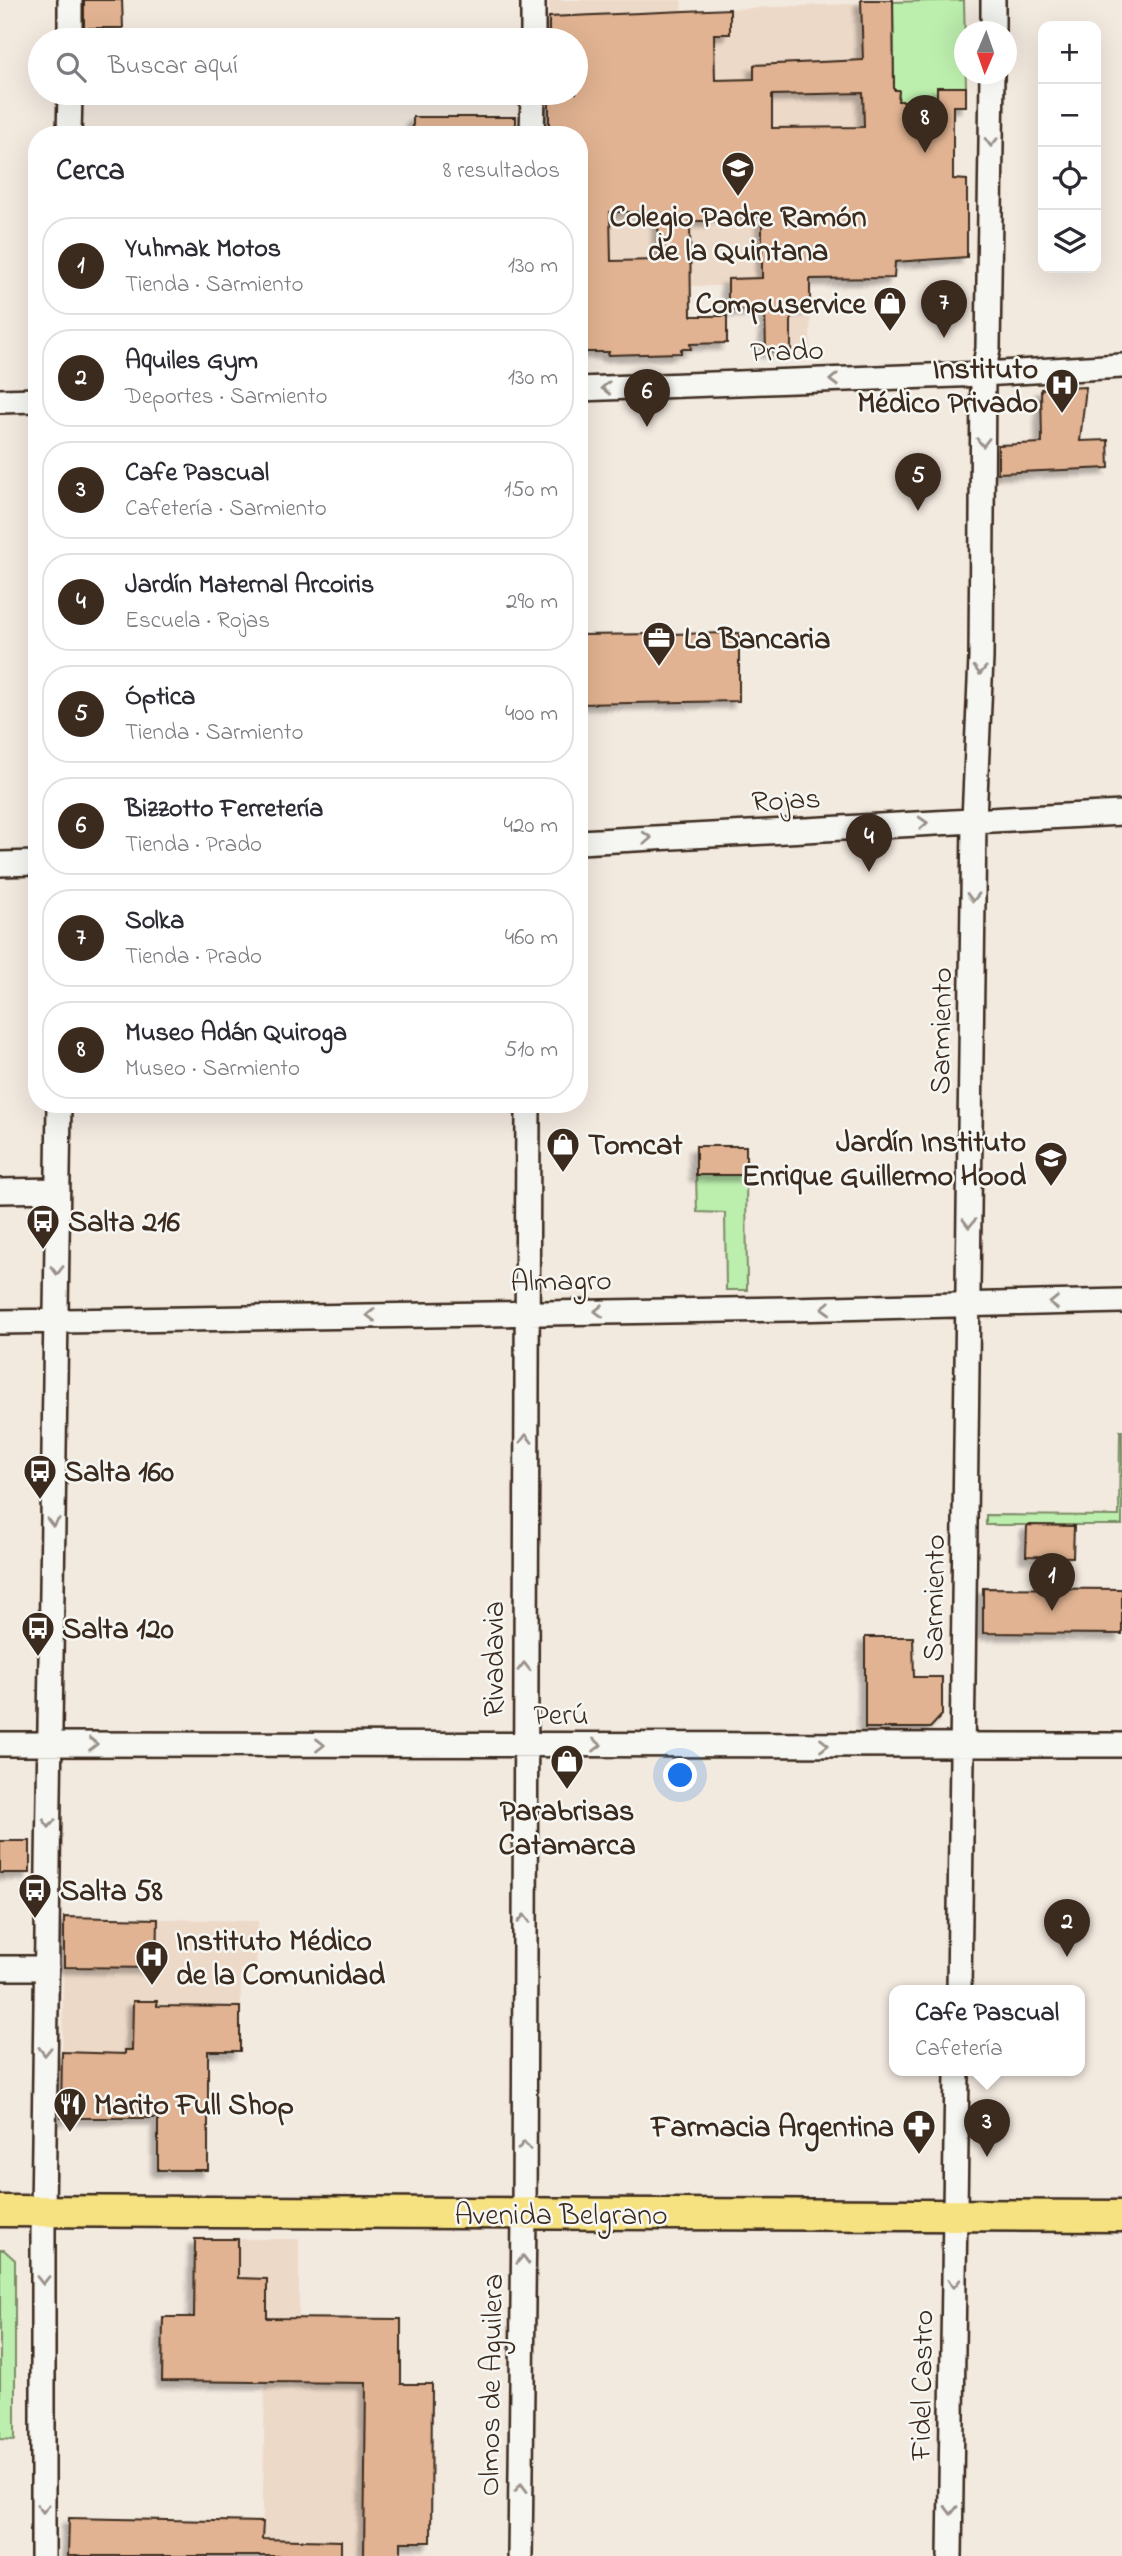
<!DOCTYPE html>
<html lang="es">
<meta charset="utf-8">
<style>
body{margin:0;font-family:"Indie Flower",sans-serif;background:#f2f2f3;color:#2b2b33}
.controls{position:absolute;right:21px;top:21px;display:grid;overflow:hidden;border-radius:14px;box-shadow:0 7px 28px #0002}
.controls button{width:63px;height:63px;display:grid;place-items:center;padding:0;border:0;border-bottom:2px solid #e1e1e2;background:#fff;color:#2b2b33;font:35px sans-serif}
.compass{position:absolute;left:954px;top:21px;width:63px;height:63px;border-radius:50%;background:#fff;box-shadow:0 7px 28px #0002;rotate:182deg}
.you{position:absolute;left:681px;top:1776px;width:24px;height:24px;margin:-18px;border:5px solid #fff;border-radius:50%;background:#1a73e8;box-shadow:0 0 0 10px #1a73e833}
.badge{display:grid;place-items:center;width:46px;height:46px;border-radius:50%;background:#3b2a1e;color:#fff;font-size:23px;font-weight:700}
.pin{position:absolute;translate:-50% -58px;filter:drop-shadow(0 2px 4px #0008)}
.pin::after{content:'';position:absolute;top:37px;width:24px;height:21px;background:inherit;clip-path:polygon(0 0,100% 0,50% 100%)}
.popup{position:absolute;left:889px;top:1985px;width:196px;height:91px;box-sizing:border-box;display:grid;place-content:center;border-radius:14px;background:#fff;filter:drop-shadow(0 2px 5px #0005);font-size:23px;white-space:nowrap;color:#7c7c81}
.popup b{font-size:26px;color:#2b2b33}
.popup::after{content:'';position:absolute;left:50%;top:100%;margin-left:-14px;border:14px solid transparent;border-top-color:#fff}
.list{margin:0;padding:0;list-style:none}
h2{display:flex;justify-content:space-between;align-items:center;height:91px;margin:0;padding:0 28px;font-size:30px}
h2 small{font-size:23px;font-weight:400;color:#7c7c81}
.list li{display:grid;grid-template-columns:46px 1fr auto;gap:21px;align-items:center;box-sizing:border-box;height:98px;margin:0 14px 14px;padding:0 14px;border:2px solid #e1e1e2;border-radius:28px}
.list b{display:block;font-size:26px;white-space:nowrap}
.list p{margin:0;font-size:23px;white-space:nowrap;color:#7c7c81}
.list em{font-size:23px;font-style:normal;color:#7c7c81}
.icon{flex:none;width:38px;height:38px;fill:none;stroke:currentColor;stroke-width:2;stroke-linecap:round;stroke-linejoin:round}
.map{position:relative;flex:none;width:1122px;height:2556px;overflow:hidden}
.search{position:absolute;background:#fff;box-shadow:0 7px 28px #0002;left:28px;top:28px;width:560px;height:77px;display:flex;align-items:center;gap:18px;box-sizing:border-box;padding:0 24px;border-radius:38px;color:#7c7c81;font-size:26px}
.panel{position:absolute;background:#fff;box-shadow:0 7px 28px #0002;left:28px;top:126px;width:560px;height:987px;border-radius:28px}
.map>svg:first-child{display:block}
</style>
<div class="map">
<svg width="1122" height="2556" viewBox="0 0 1122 2556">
<defs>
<filter id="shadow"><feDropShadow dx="-6" dy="6" stdDeviation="2" flood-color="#0004"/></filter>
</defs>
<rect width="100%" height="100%" fill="#f2e9df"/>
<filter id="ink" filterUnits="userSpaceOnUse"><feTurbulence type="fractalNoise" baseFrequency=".0143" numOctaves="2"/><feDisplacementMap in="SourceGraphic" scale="14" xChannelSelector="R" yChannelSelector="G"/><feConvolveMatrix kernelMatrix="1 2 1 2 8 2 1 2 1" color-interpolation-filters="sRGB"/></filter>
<g filter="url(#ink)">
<path fill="#edd9c8" d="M549 0H681L682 11 893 2 899 90 894 278 811 279 810 351H766L765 310H728L727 286H579V135H549V93H576V40H549Z
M64 1917 258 1921 256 1970H241L240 2051H208L62 2087Z
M195 2239H299V2318L401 2319V2383L432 2384 431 2542H401V2556H68L262 2554 265 2383 162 2381 163 2317H194Z"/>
<path fill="#bceead" stroke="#7c8c66" stroke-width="2" d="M964 0 966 87H937V101H898L899 91 894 90 893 2Z
M696 1175H746L747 1290H726L725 1213 697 1212Z
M1120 1431H1122V1525H986V1515L1119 1516Z
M0 2250H4L15 2260V2440L0 2439Z"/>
<path fill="#e1b392" stroke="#3b2a1e" stroke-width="2" fill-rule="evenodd" filter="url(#shadow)" d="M84 0H122L123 28H84Z
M861 0H893L894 90H899L898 101H937V87H966V106H953V179L967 180V257L895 262 894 278 810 279V309H791V351H766L765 310H728V279L762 278V216H714V221H690L691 316H727V343L690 344 691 349H681V353L608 355 609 352H579V135H549V93H576V40H549V17L730 9V34H714L715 80 754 79V65L863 60ZM863 93 864 127 772 128V95ZM610 212H658L659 260 611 261Z
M413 117H516V135H413Z
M1086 387 1080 441 1108 440 1109 468 998 473V445L1042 443 1041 389Z
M739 633V701L579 704V635Z
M696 1146H746V1175H696Z
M1027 1525 1074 1526 1073 1557 1026 1556Z
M983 1588 1122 1589V1634L983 1633Z
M865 1637H913L914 1677H942V1715L930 1728H865Z
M0 1841H30V1873H0Z
M64 1917 158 1919 157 1968 64 1967Z
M133 2001H157V2006L240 2007V2051H208V2170H158V2118H61L62 2052 125 2054V2050H132Z
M195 2239H238V2278L267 2279V2318L401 2319V2384H432L431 2542H401V2556H364L366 2383 162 2381 163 2317H194Z
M69 2518 263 2522 262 2539 341 2541V2556H68Z"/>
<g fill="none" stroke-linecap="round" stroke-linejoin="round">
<defs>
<path id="minor" d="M993 32V0
M70 40V0
M533 40V0
M69 135 70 93
M532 135 533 93
M579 389 983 374 1122 366
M0 401 37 400
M579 842 1122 813
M0 864 37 863
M0 1191 58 1190
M0 1322 791 1309 1122 1301
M0 1744 1122 1745
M0 1968H47
M959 1991 974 820 981 658 983 374 988 349 992 74
M43 2556V2212L59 1104
M520 2556 524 2215 528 1104
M950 2556 957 2071"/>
<path id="major" d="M0 2211 1122 2216"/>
</defs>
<use href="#minor" stroke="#3b2a1e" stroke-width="28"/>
<use href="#major" stroke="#3b2a1e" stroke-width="35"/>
<use href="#minor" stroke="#f6f6f2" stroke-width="23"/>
<use href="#major" stroke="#f7e281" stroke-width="30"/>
</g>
<defs><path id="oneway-chevron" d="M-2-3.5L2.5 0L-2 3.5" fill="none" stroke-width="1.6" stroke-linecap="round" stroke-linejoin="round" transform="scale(1.75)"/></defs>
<g stroke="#989088">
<use href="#oneway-chevron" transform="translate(991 142) rotate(91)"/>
<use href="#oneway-chevron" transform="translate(834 380) rotate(178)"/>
<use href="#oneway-chevron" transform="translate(606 388) rotate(178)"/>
<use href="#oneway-chevron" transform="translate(983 442) rotate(90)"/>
<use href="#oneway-chevron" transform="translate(980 670) rotate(92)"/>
<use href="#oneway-chevron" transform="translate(923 823) rotate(-3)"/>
<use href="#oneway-chevron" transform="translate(647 838) rotate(-3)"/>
<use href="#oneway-chevron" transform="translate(973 897) rotate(91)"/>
<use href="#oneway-chevron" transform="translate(969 1223) rotate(91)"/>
<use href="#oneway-chevron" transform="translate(57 1270) rotate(90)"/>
<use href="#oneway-chevron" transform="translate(1054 1303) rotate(179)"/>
<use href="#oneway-chevron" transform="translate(826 1308) rotate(178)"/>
<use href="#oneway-chevron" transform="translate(599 1311) rotate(179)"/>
<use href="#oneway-chevron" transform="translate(371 1315) rotate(179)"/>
<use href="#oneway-chevron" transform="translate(526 1439) rotate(-90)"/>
<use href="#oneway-chevron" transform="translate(53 1522) rotate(91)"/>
<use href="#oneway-chevron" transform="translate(524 1667) rotate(-90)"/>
<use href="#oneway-chevron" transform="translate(93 1744)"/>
<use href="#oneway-chevron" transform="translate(320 1745)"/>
<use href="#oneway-chevron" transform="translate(597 1745)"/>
<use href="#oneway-chevron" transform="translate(824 1745)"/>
<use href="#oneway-chevron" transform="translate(49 1823) rotate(91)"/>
<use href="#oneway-chevron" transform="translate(524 1919) rotate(-90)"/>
<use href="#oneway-chevron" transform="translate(45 2051) rotate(91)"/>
<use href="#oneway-chevron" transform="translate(524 2146) rotate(-90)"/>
<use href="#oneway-chevron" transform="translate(523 2260) rotate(-89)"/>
<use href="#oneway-chevron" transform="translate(43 2280) rotate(90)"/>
<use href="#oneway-chevron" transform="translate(954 2283) rotate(91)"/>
<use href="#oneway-chevron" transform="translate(521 2488) rotate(-89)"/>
<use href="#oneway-chevron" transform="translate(43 2508) rotate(90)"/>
<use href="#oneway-chevron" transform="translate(951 2510) rotate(91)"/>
</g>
</g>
<defs>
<symbol id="school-pin" viewBox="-11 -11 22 30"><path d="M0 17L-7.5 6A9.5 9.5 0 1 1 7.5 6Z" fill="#3b2a1e" stroke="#f6f6f2"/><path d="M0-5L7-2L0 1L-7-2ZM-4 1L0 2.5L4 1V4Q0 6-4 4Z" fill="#fff"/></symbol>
<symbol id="shop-pin" viewBox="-11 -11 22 30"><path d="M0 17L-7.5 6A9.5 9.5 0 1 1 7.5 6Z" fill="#3b2a1e" stroke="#f6f6f2"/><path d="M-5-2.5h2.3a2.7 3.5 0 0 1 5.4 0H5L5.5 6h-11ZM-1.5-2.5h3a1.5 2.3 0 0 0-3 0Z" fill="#fff"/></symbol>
<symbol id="hospital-pin" viewBox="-11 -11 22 30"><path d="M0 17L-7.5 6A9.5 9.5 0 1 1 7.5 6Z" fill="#3b2a1e" stroke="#f6f6f2"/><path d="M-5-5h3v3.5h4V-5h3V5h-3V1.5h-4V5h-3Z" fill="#fff"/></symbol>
<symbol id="office-pin" viewBox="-11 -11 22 30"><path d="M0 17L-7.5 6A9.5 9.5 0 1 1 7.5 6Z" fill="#3b2a1e" stroke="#f6f6f2"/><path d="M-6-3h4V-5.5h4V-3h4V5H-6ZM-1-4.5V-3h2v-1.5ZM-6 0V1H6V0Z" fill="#fff"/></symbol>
<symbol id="bus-pin" viewBox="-11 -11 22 30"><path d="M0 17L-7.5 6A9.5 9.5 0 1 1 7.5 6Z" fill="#3b2a1e" stroke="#f6f6f2"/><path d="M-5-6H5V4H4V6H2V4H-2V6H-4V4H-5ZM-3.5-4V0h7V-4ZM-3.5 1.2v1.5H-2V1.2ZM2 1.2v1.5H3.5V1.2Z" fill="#fff"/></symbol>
<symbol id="restaurant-pin" viewBox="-11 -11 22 30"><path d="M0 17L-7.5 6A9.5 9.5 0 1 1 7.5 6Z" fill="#3b2a1e" stroke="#f6f6f2"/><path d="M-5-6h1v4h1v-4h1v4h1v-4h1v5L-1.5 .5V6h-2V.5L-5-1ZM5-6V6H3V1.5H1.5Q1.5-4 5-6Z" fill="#fff"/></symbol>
<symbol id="pharmacy-pin" viewBox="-11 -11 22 30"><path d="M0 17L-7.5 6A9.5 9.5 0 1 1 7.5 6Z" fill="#3b2a1e" stroke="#f6f6f2"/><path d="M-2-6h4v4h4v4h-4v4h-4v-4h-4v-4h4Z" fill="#fff"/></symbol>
</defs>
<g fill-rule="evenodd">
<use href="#school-pin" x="719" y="149" width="38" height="52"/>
<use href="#shop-pin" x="871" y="284" width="38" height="52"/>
<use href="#hospital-pin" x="1043" y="366" width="38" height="52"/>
<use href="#office-pin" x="640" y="619" width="38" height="52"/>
<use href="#shop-pin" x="544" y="1125" width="38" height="52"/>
<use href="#school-pin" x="1032" y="1139" width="38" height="52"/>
<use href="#bus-pin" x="24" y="1202" width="38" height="52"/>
<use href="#bus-pin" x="21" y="1452" width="38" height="52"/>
<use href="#bus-pin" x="19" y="1609" width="38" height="52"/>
<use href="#shop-pin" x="548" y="1742" width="38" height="52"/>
<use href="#bus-pin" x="16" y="1871" width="38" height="52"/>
<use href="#hospital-pin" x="133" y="1938" width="38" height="52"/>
<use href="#restaurant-pin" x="51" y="2085" width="38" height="52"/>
<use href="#pharmacy-pin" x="900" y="2107" width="38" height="52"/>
</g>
<g text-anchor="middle" stroke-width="5" stroke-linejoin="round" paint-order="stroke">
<g font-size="30" font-weight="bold" fill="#3b2a1e" stroke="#f6f6f2" text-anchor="start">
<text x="738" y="226" text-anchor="middle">Colegio Padre Ramón<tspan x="738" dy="34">de la Quintana</tspan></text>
<text x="866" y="313" text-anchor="end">Compuservice</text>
<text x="1038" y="378" text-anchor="end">Instituto<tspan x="1038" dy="34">Médico Privado</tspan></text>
<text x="684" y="648">La Bancaria</text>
<text x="1026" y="1151" text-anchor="end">Jardín Instituto<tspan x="1026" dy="34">Enrique Guillermo Hood</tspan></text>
<text x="588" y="1154">Tomcat</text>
<text x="68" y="1231">Salta 216</text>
<text x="64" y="1481">Salta 160</text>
<text x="62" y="1638">Salta 120</text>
<text x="567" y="1820" text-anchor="middle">Parabrisas<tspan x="567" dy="34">Catamarca</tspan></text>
<text x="60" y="1900">Salta 58</text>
<text x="176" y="1950">Instituto Médico<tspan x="176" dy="34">de la Comunidad</tspan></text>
<text x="94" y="2114">Marito Full Shop</text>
<text x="894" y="2136" text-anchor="end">Farmacia Argentina</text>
</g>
<g font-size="30" fill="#3b2a1e" stroke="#f6f6f2">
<text transform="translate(787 350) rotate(-2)" y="10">Prado</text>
<text transform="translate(786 799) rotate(-3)" y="10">Rojas</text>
<text transform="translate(940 1031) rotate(-89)" y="10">Sarmiento</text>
<text transform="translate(561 1280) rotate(-1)" y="10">Almagro</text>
<text transform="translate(933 1598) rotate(-89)" y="10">Sarmiento</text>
<text transform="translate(493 1659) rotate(-90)" y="10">Rivadavia</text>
<text x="561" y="1724">Perú</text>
<text x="561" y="2224">Avenida Belgrano</text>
<text transform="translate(490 2385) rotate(-89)" y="10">Olmos de Aguilera</text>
<text transform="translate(921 2385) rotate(-89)" y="10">Fidel Castro</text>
</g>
</g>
</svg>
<div class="controls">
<button>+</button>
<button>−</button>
<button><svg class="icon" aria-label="locate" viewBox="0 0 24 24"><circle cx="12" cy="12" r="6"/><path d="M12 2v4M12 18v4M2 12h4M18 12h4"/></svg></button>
<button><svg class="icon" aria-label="layers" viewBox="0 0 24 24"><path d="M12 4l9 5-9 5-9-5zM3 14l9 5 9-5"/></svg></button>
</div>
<svg class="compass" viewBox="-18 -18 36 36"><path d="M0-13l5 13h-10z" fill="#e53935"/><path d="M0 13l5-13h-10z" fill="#7c7c81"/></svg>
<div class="you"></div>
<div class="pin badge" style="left:1052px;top:1611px">1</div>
<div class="pin badge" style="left:1067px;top:1957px">2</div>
<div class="pin badge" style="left:987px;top:2157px">3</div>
<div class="popup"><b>Cafe Pascual</b>Cafetería</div>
<div class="pin badge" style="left:869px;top:872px">4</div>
<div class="pin badge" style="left:918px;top:511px">5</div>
<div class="pin badge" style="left:647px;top:427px">6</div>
<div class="pin badge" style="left:944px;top:338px">7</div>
<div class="pin badge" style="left:925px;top:153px">8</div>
<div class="search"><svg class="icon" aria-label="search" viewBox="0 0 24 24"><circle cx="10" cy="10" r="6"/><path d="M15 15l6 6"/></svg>Buscar aquí</div>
<section class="panel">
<h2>Cerca<small>8 resultados</small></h2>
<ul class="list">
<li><span class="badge">1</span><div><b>Yuhmak Motos</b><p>Tienda · Sarmiento</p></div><em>130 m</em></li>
<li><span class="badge">2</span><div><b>Aquiles Gym</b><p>Deportes · Sarmiento</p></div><em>130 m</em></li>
<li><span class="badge">3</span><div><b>Cafe Pascual</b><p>Cafetería · Sarmiento</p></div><em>150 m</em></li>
<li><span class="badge">4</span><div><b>Jardín Maternal Arcoiris</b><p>Escuela · Rojas</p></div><em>290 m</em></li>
<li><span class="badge">5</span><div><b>Óptica</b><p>Tienda · Sarmiento</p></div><em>400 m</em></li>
<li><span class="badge">6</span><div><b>Bizzotto Ferretería</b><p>Tienda · Prado</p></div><em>420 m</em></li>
<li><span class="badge">7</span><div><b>Solka</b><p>Tienda · Prado</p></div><em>460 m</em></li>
<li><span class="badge">8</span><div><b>Museo Adán Quiroga</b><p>Museo · Sarmiento</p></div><em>510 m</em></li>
</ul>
</section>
</div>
